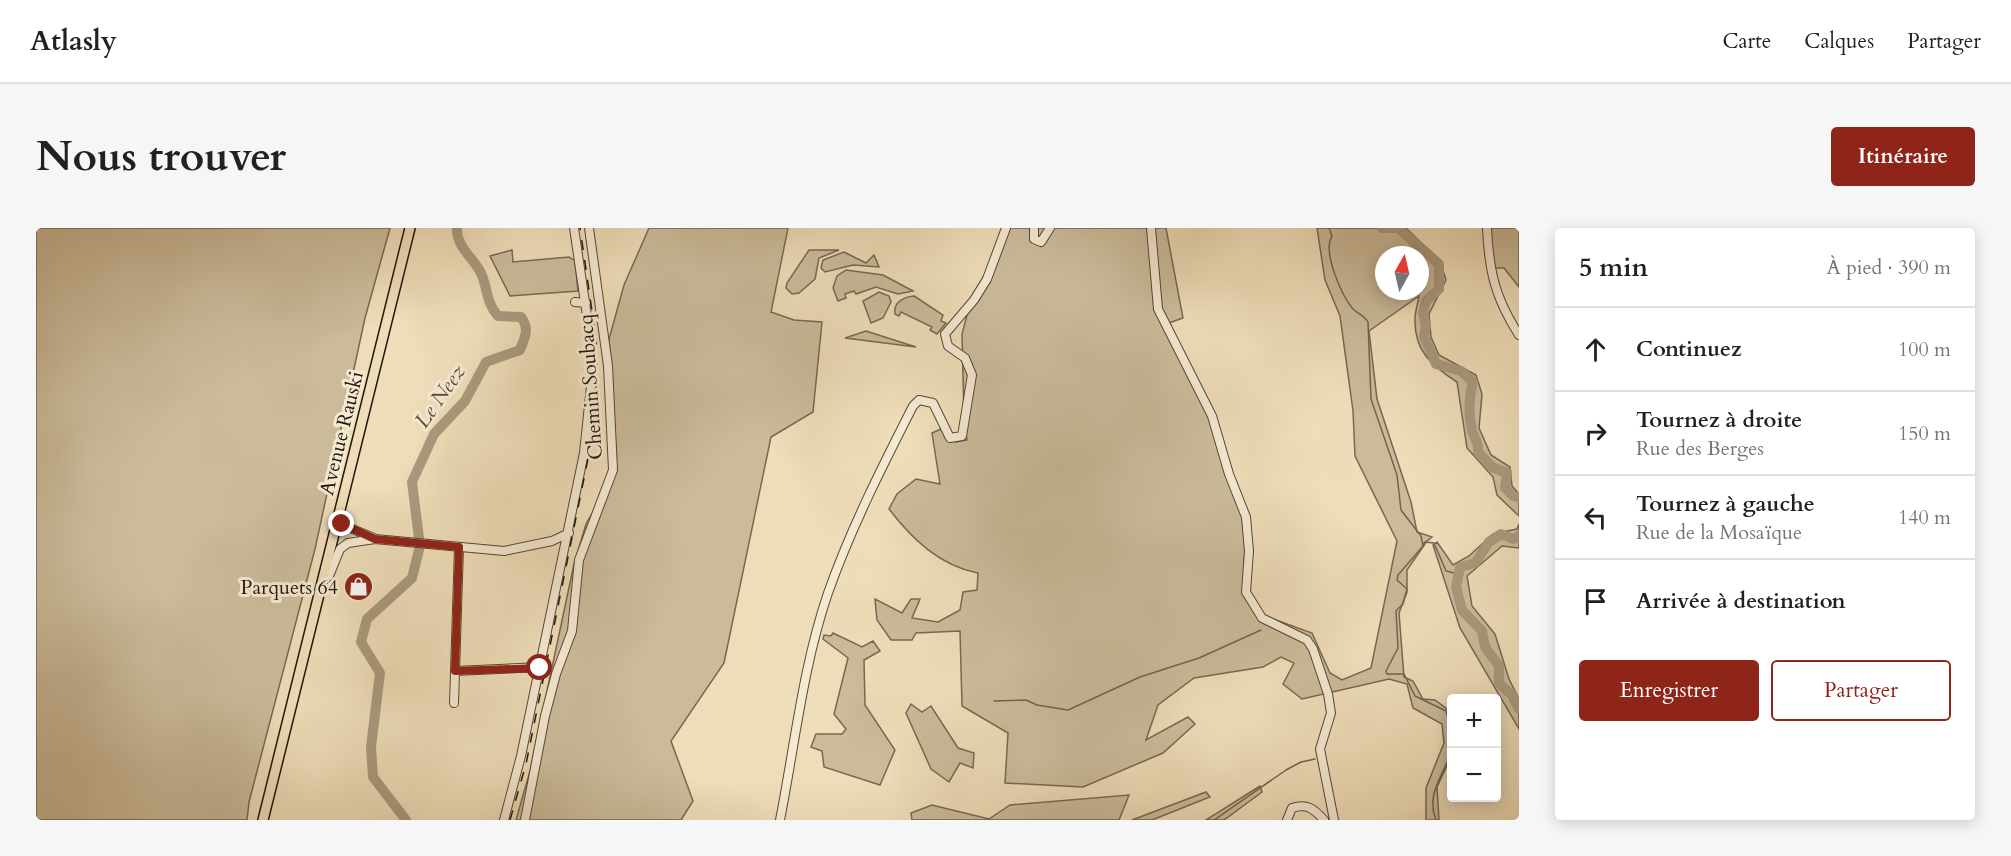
<!DOCTYPE html>
<html lang="fr">
<meta charset="utf-8">
<style>
body{margin:0;font-family:Cardo,serif;background:#f6f6f6;color:#202124}
.controls{position:absolute;right:18px;bottom:18px;display:grid;overflow:hidden;border-radius:6px;box-shadow:0 3px 15px #0003}
.controls button{width:54px;height:54px;display:grid;place-items:center;padding:0;border:0;border-bottom:2px solid #e0e0e0;background:#fff;color:#202124;font:30px sans-serif}
.compass{position:absolute;left:1339px;top:18px;width:54px;height:54px;border-radius:50%;background:#fff;box-shadow:0 3px 15px #0003;rotate:8deg}
.stop{position:absolute;width:18px;height:18px;margin:-14px;border:4px solid #8f2418;border-radius:50%;background:#fff}
.stop.end{background:#8f2418;border-color:#fff;box-shadow:0 2px 6px #0008}
.list{margin:0;padding:0;list-style:none}
h2{display:flex;justify-content:space-between;align-items:center;height:78px;margin:0;padding:0 24px;font-size:26px}
h2 small{font-size:20px;font-weight:400;color:#757577}
.list li{display:grid;grid-template-columns:39px 1fr auto;gap:18px;align-items:center;box-sizing:border-box;height:84px;padding:0 24px;border-top:2px solid #e0e0e0}
.list b{display:block;font-size:22px;white-space:nowrap}
.list p{margin:0;font-size:20px;white-space:nowrap;color:#757577}
.list em{font-size:20px;font-style:normal;color:#757577}
.actions{display:flex;gap:12px;padding:18px 24px}
.actions a{flex:1;padding:14px 0;border:2px solid #8f2418;border-radius:6px;text-align:center;font-size:21px;color:#8f2418}
.actions .main{background:#8f2418;color:#fff}
.icon{flex:none;width:33px;height:33px;fill:none;stroke:currentColor;stroke-width:2;stroke-linecap:round;stroke-linejoin:round}
.map{position:relative;flex:none;width:1483px;height:592px;overflow:hidden;border-radius:6px}
header{display:flex;align-items:center;gap:36px;box-sizing:border-box;height:84px;padding:0 30px;background:#fff;border-bottom:2px solid #e0e0e0}
header strong{font-size:28px}
nav{display:flex;gap:33px;margin-inline-start:auto;font-size:21px}
.intro{display:flex;align-items:center;justify-content:space-between;box-sizing:border-box;height:144px;padding:0 36px}
h1{margin:0;font-size:42px}
.button{padding:15px 27px;border-radius:6px;background:#8f2418;color:#fff;font-size:21px;font-weight:700}
main{display:flex;gap:36px;padding:0 36px}
aside{flex:1;background:#fff;border-radius:6px;box-shadow:0 3px 15px #0003}
.map>svg:first-child{display:block}
</style>
<header>
<strong>Atlasly</strong>
<nav><a>Carte</a><a>Calques</a><a>Partager</a></nav>
</header>
<div class="intro"><h1>Nous trouver</h1><a class="button">Itinéraire</a></div>
<main>
<div class="map">
<svg width="1483" height="592" viewBox="0 0 1483 592">
<rect width="100%" height="100%" fill="#eeddb9"/>
<filter id="stains"><feTurbulence type="fractalNoise" baseFrequency=".00333" numOctaves="4"/><feColorMatrix values="0 0 0 0 .2 0 0 0 0 .09 0 0 0 0 .02 0 0 0 .5 -.17"/></filter>
<radialGradient id="worn" r=".72"><stop offset=".6" stop-color="#630" stop-opacity="0"/><stop offset="1" stop-color="#630" stop-opacity=".3"/></radialGradient>
<path fill="#cbbb9b" stroke="#776852" stroke-width="1.5" fill-rule="evenodd" d="M0 0H354L329 90 279 321 213 574 211 592H0Z
M613 0H752L735 84 758 92 786 94 777 184 735 209 688 435 635 513 657 573 645 592H480L494 543 538 336 550 296 578 247 580 222 573 111 588 57Z
M971 0H1130L1147 90 1133 95 1175 192 1210 298 1207 360 1221 385 1276 405 1294 445 1306 452 1335 440 1361 313 1319 228 1317 183 1304 88 1289 52 1281 0H1370L1404 33 1410 52 1393 86 1395 109 1403 127 1440 147 1446 166 1443 200 1455 227 1474 239 1476 258 1483 266V288L1461 267 1457 249 1431 220 1421 154C1396 138 1378 123 1379 91 1379 83 1382 75 1383 68L1333 103 1341 171 1375 274 1381 304 1396 309 1391 313 1371 342V364L1363 385 1368 449 1377 453 1387 471 1399 472 1411 481 1415 492V529L1401 559 1403 592H1390V560L1408 515 1406 496 1377 480 1371 456 1353 451 1266 471 1247 456 1258 435 1245 429 1227 439 1158 450 1122 477 1110 512 1152 489 1159 496 1127 525 1047 559 969 555 972 505 926 478 924 403 880 405 876 412H855L841 392 839 371 866 385 875 371H884L876 390 902 394 924 382 927 364 941 362 942 345C904 338 876 311 853 281L861 266 880 251 904 256 896 205 905 201 920 214 931 212 928 190 926 106 931 87 957 43ZM1348 27H1384V63H1348Z
M1455 0H1483V59L1468 40H1456Z
M476 22 477 34 533 29 539 33 542 63 474 68 454 28Z
M773 22H803L783 30 779 51 763 65 756 66 750 60 751 55Z
M808 24 830 35 838 27 843 39 817 37 789 44 785 40 787 32Z
M810 42 847 47 877 63 862 66 840 59 820 66 818 63 809 66 810 70 802 73 797 60 801 48Z
M843 64 853 68 855 74 847 90 835 95 827 73Z
M878 68 907 87 905 93 910 95 901 106 894 102 896 99 865 84 863 88 859 86C857 74 868 69 878 68Z
M830 103 880 119 809 110Z
M1483 296V320L1466 318 1431 348 1436 378 1459 406 1473 451 1483 471V501L1424 400 1397 317 1401 314 1417 337 1433 328 1457 306 1481 301Z
M797 405 826 419 837 413 844 423 828 432 829 477 859 522 844 557 788 539 786 523 775 519 780 506H806L810 501 798 486 812 430 787 411 788 407 795 408Z
M875 476 886 484 895 478 922 520 938 525 937 540 924 535 913 554 895 541 870 485Z
M1224 558 1226 564 1188 592H1170Z
M1170 564 1174 569 1116 592H1096Z
M1093 567 1083 592H876L875 585 896 577 953 591 974 577Z"/>
<g fill="none" stroke-linecap="round" stroke-linejoin="round">
<path stroke="#73644e" stroke-width="1.5" d="M1293 0 1296 8C1286 24 1306 68 1317 81 1322 86 1328 87 1332 94L1335 171 1361 247 1365 282 1385 308 1387 318 1362 347 1361 352 1371 361 1367 376 1360 383 1362 420 1350 443 1351 446H1368L1379 468 1410 483 1416 504
M1387 317 1389 314 1398 315 1410 343 1422 346
M958 473 990 472 1001 477 1032 482 1104 449 1163 430 1225 402
M1178 592 1250 542 1265 534 1279 531
M1400 592C1389 564 1409 547 1416 521"/>
<path stroke="#a9997d" stroke-width="10" d="M1346 0H1362L1403 36V61L1390 73 1387 85 1390 98 1388 109 1400 136 1425 143 1437 154C1433 168 1432 187 1436 202 1438 211 1443 214 1442 224L1456 239 1471 245 1469 260 1477 268 1483 269
M1483 308 1477 311 1465 306 1453 314 1439 335 1424 339 1420 359 1426 382 1446 403 1449 419 1463 438V455L1476 467 1483 481
M370 592 337 549 335 519 344 445 325 414 331 391 376 350 384 318 376 254 398 206 429 173 450 134 484 122C489 109 494 101 485 89L462 88C450 75 452 61 445 45 437 29 420 19 421 0"/>
<defs>
<path id="minor" d="M998 0V11L1005 14 1014 0
M1115 0 1122 81 1176 188 1193 246 1210 289 1213 323 1210 364 1226 390 1271 412 1277 421 1292 466 1295 485 1284 521 1298 592
M1451 0C1453 43 1459 70 1483 107
M539 74 550 75
M302 295 338 310
M287 352 293 348 304 321 312 315 339 311 468 323 516 313 533 305
M419 443 504 439
M418 475 423 319
M468 592 485 528 548 225 555 158V115L538 0
M489 592 509 488 520 446 536 403 543 332 577 242 572 138 553 0
M744 592C759 516 767 438 792 365 815 300 846 239 877 178L883 172 897 175 914 210 926 208 936 147 929 130 912 118 909 106 938 72 951 51 970 0
M1251 592 1256 580C1271 575 1278 581 1288 592"/>
<path id="major" d="M227 592 374 0"/>
</defs>
<use href="#minor" stroke="#564634" stroke-width="10"/>
<use href="#major" stroke="#231408" stroke-width="12"/>
<use href="#minor" stroke="#f4e9d2" stroke-width="8"/>
<use href="#major" stroke="#eeddb9" stroke-width="9"/>
<path stroke="#231408" stroke-width="1.5" stroke-dasharray="10 10" stroke-linecap="butt" d="M474 592 490 536 557 206 561 148 560 111 544 0"/>
</g>
<g fill="none" stroke-linecap="round" stroke-linejoin="round">
<path stroke="#8f2418" stroke-width="8" d="M306 296 339 311 423 319 419 443 504 440"/>
</g>
<defs>
<symbol id="shop-disc" viewBox="-11 -11 22 22"><circle r="9.5" fill="#8f2418" stroke="#f4e9d2"/><path d="M-5-2.5h2.3a2.7 3.5 0 0 1 5.4 0H5L5.5 6h-11ZM-1.5-2.5h3a1.5 2.3 0 0 0-3 0Z" fill="#fff"/></symbol>
</defs>
<g fill-rule="evenodd">
<use href="#shop-disc" x="306" y="342" width="33" height="33"/>
</g>
<g text-anchor="middle" stroke-width="6" stroke-linejoin="round" paint-order="stroke">
<g font-size="20" fill="#231408" stroke="#f4e9d2">
<text transform="translate(554 159) rotate(-94)" y="7">Chemin Soubacq</text>
<text transform="translate(305 205) rotate(-76)" y="7">Avenue Rauski</text>
</g>
<g font-size="20" fill="#231408" stroke="#f4e9d2" text-anchor="end">
<text x="302" y="366">Parquets 64</text>
</g>
<g font-size="21" font-style="italic" fill="#594937" stroke="#f4e9d2">
<text transform="translate(404 168) rotate(-55)" y="7">Le Neez</text>
</g>
</g>
<rect width="100%" height="100%" filter="url(#stains)"/>
<rect width="100%" height="100%" fill="url(#worn)"/>
</svg>
<div class="controls">
<button>+</button>
<button>−</button>
</div>
<svg class="compass" viewBox="-18 -18 36 36"><path d="M0-13l5 13h-10z" fill="#e53935"/><path d="M0 13l5-13h-10z" fill="#757577"/></svg>
<div class="stop" style="left:504px;top:440px"></div>
<div class="stop end" style="left:306px;top:296px"></div>
</div>
<aside>
<h2>5 min<small>À pied · 390 m</small></h2>
<ul class="list">
<li><svg class="icon" aria-label="ahead" viewBox="0 0 24 24"><path d="M12 20V5M6 11l6-6 6 6"/></svg><div><b>Continuez</b></div><em>100 m</em></li>
<li><svg class="icon" aria-label="right" viewBox="0 0 24 24"><path d="M7 20v-9h11M14 6l5 5-5 5"/></svg><div><b>Tournez à droite</b><p>Rue des Berges</p></div><em>150 m</em></li>
<li><svg class="icon" aria-label="left" viewBox="0 0 24 24"><path d="M17 20v-9H6M10 6l-5 5 5 5"/></svg><div><b>Tournez à gauche</b><p>Rue de la Mosaïque</p></div><em>140 m</em></li>
<li><svg class="icon" aria-label="arrive" viewBox="0 0 24 24"><path d="M6 21V4h12l-3 4 3 4H6"/></svg><div><b>Arrivée à destination</b></div></li>
</ul>
<div class="actions"><a class="main">Enregistrer</a><a>Partager</a></div>
</aside>
</main>
